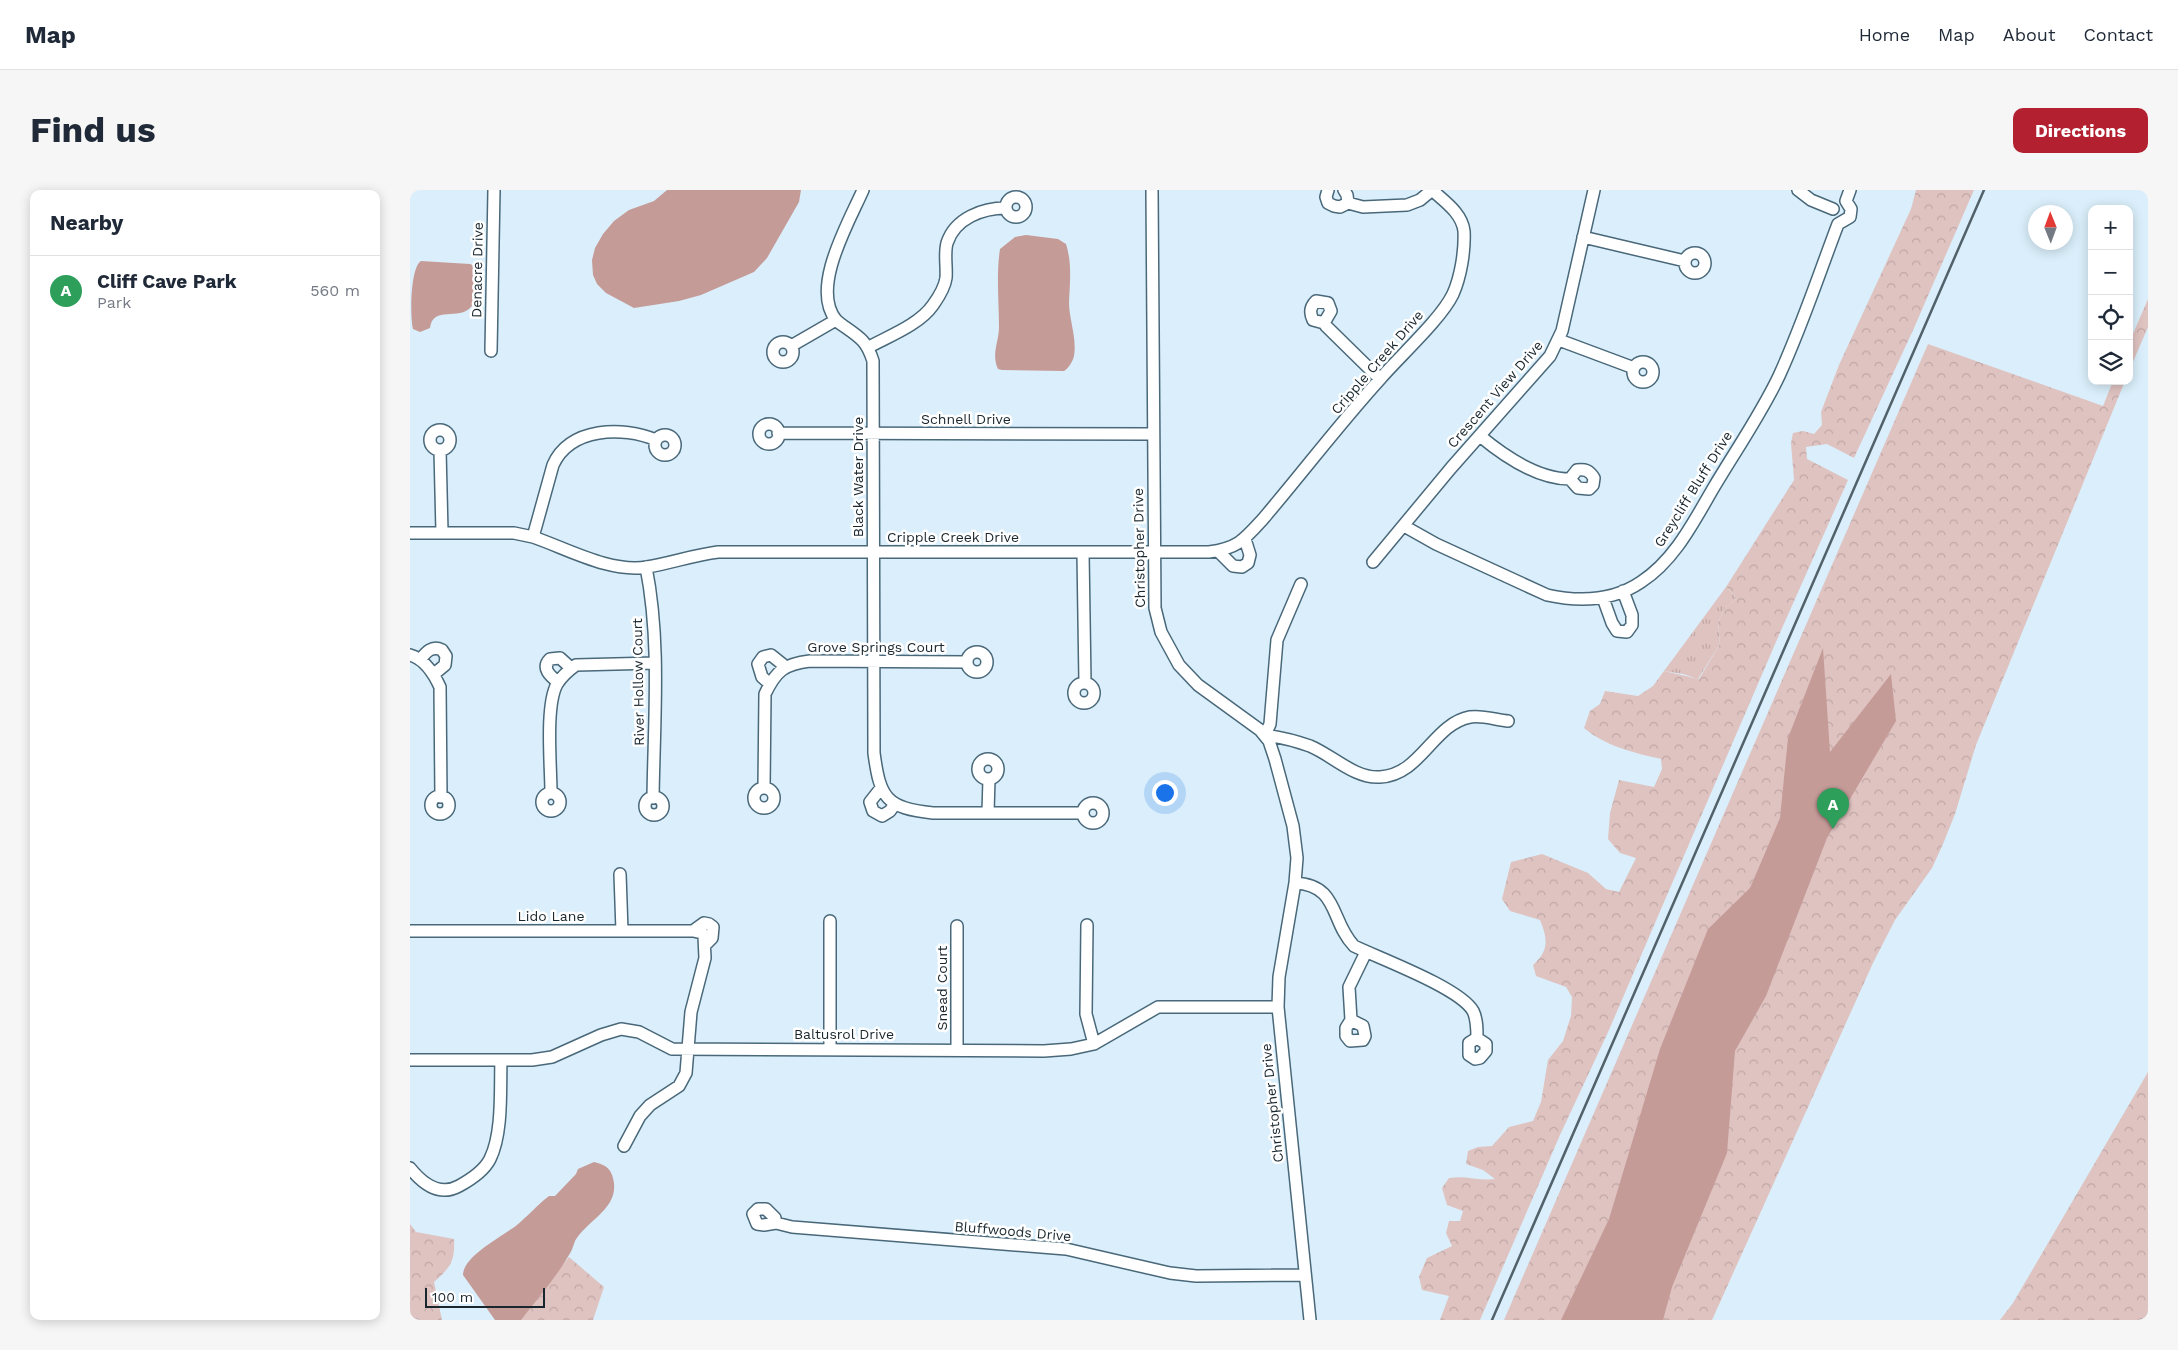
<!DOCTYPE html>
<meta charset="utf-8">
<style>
body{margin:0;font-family:"Work Sans",sans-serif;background:#f6f6f7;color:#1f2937}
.controls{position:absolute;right:15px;top:15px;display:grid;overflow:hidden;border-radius:10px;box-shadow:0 2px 12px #0003}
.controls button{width:45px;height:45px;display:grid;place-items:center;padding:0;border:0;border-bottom:1px solid #e0e1e3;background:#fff;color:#1f2937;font:25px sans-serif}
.compass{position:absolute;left:1618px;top:15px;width:45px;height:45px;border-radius:50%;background:#fff;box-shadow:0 2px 12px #0003;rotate:359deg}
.scale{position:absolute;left:15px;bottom:12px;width:120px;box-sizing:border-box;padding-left:5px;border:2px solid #19262e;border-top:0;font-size:14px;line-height:18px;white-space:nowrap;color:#19262e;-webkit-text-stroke:4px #fff;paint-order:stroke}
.you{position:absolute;left:754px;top:602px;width:18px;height:18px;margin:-12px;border:4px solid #fff;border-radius:50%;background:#1a73e8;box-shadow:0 0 0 8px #1a73e833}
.badge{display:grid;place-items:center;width:32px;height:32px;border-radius:50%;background:#b32131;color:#fff;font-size:16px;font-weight:700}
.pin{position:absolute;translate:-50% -41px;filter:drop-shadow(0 1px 2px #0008)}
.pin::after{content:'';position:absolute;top:26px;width:18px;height:15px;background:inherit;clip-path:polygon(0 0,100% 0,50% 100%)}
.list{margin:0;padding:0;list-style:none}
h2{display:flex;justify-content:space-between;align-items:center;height:65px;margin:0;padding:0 20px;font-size:21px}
h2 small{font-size:16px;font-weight:400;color:#747a83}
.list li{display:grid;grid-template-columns:32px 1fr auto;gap:15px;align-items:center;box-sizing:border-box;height:70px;padding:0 20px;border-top:1px solid #e0e1e3}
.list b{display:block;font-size:19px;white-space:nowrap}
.list p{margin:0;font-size:16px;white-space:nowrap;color:#747a83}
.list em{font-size:16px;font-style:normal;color:#747a83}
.icon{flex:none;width:28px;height:28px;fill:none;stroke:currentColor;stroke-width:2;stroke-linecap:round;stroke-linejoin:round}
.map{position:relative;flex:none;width:1738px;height:1130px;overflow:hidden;border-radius:10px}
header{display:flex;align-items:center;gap:30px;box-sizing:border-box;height:70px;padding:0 25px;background:#fff;border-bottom:1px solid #e0e1e3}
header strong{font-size:24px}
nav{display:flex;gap:28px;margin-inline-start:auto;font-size:18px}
.intro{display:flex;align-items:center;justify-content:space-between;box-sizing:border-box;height:120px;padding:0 30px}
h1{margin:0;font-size:35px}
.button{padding:12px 22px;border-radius:10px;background:#b32131;color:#fff;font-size:18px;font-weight:700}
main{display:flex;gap:30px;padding:0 30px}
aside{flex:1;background:#fff;border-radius:10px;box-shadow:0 2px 12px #0003}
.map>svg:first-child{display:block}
</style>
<header>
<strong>Map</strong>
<nav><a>Home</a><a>Map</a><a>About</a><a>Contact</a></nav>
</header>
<div class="intro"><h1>Find us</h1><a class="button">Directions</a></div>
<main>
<aside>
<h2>Nearby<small></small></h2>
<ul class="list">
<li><span class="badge" style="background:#2e9e5b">A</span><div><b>Cliff Cave Park</b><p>Park</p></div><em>560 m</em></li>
</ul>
</aside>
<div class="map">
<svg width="1738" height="1130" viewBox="0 0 1738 1130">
<defs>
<pattern id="grass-tufts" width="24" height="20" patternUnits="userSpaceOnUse" patternTransform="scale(1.25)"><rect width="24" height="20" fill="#dfc3c1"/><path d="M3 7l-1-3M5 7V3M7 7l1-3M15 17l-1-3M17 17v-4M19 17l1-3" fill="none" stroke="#bfa7a6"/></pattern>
<pattern id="forest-crowns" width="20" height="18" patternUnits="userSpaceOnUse" patternTransform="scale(1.25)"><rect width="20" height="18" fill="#dfc3c1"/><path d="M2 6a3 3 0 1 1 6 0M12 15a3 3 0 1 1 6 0" fill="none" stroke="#bfa7a6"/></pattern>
</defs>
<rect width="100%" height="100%" fill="#daeffb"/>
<path fill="url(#grass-tufts)" d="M1316 397 1327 408 1315 418 1308 432 1310 454 1288 489 1273 484 1254 481Z"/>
<path fill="url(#forest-crowns)" d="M1506 0H1564L1504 138 1444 268 1417 254 1396 257 1397 269 1438 290 1369 445 1199 840 1150 945 1070 1130H1030L1039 1106 1012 1100 1009 1087 1017 1068 1042 1056 1036 1043 1039 1031H1050L1053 1021 1037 1015 1032 998 1039 988C1055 985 1069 991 1085 989L1073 980 1056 974 1058 961 1068 957 1082 956 1099 937 1123 931 1131 912 1138 870 1153 851 1161 826 1162 807 1156 797 1126 786 1123 775C1139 761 1138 749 1130 730L1100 721 1092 709 1101 672 1132 664 1178 683 1196 699 1209 702 1226 668 1210 663 1198 649 1200 623 1209 590 1244 597 1252 579 1251 569C1225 563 1195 556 1174 538L1180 521 1190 514 1195 501 1228 506 1243 496 1254 481 1289 489 1310 454 1308 432 1315 418 1327 408 1316 397 1384 290 1381 253 1383 243 1393 241 1404 244 1412 235 1411 222 1429 175 1501 19Z
M1738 109V137L1719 181V153Z
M1518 154 1693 216 1703 191H1715L1566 555 1545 624 1533 654 1522 678 1485 730 1463 773 1302 1130H1094Z
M1738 882V1130H1590L1603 1113Z
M0 1034 6 1042 44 1049C45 1071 41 1077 24 1092L32 1130H0Z
M159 1067 194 1097 183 1130H109Z"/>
<path fill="#c59b98" d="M257 0H391L389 12 357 68 344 82 291 105 269 111 224 118 196 103 187 94 183 85 182 70 185 58 193 44 204 31 219 20 244 11Z
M616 45 648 49 656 54C662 72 660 93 659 112 659 130 667 147 664 166 663 171 658 179 654 181L592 180 588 179C581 164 589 152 589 137 589 111 586 85 590 59L605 47Z
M11 71 60 74 67 77 72 83C69 94 69 108 61 117 49 131 23 115 20 138L10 142 3 139C0 127 0 78 11 71Z
M1413 458 1420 562 1481 484 1486 531 1417 648 1356 806 1325 861 1317 963 1262 1097 1253 1130H1151L1199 1029 1250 859 1298 739 1340 698 1370 628 1378 548Z
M184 972C195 975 200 977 203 988 211 1018 177 1030 165 1051 163 1056 162 1061 159 1065 146 1088 127 1109 111 1130H85L53 1085C53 1066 93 1046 107 1035 117 1027 127 1015 139 1006H145L166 984 168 979Z"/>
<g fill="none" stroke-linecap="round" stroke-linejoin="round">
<defs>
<path id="minor" d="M453 0C439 32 400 98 426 130 428 132 432 135 435 137 451 148 457 152 463 171L464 563C470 608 476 618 523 623H673
M742 0 745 418 751 442 769 475 788 495 850 540 859 551 865 569 883 636 887 668 885 693 869 787 868 817 900 1130
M918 0 916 7 918 13 924 16 930 17 938 13 953 17 997 15 1010 10 1022 0
M934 0 937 5 938 13
M1388 0 1401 10 1423 19
M596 17a10 10 0 1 1 20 0a10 10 0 1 1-20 0Z
M1173 47 1275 71
M1275 73a10 10 0 1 1 20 0a10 10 0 1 1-20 0Z
M914 133 903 130C899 122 900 117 906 111L918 113 921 121 914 133 916 136 970 189
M1149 150 1224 178
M363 162a10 10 0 1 1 20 0a10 10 0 1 1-20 0Z
M381 156 426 130
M459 157C479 146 509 135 523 115 528 108 535 96 536 88 537 77 534 64 537 53 545 28 573 18 596 18
M81 161 84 0
M1223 182a10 10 0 1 1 20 0a10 10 0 1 1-20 0Z
M349 244a10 10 0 1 1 20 0a10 10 0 1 1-20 0Z
M20 250a10 10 0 1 1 20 0a10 10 0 1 1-20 0Z
M368 243 743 244
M245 255a10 10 0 1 1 20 0a10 10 0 1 1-20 0Z
M1070 246C1094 266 1128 289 1160 289L1168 298 1179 299 1183 295 1184 288C1179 280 1175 279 1167 280L1160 289
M246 250C213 236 160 237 143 275L123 347C158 359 200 383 237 377 261 373 284 365 308 362H799C828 358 834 350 853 329 893 282 930 233 971 188 990 166 1031 129 1043 104 1051 86 1055 60 1054 41 1052 23 1034 11 1022 0
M30 260 32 342
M994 336 1026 354 1137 405C1169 412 1203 411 1231 392 1265 370 1284 331 1304 297 1326 260 1351 224 1369 186 1392 136 1409 84 1428 34L1440 27 1441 19 1436 11 1440 0
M0 343H104L123 347
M808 361 823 376 832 377 838 373 840 365 835 349
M673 363 675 493
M963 372 1041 278 1140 166 1152 141 1184 0
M236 377C251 452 244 531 243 608
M891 394 867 450 860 534 855 545C870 547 886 551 900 556 922 565 945 589 970 587 1011 585 1023 534 1060 527 1072 525 1087 530 1098 531
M1193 408 1202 433 1207 441 1217 442 1222 435V425L1213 401
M557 472a10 10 0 1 1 20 0a10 10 0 1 1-20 0Z
M0 465C15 469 24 484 30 497L31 607
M10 470C16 462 22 455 32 460L36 466 35 475 24 484
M148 492C140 486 131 478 140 469L150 468 161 478
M664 503a10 10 0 1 1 20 0a10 10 0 1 1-20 0Z
M360 494 352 487 348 474 353 467 361 465 376 477
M568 579a10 10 0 1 1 20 0a10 10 0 1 1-20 0Z
M354 598 355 504C366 481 374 474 400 471L557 472
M471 598 460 612 463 621 472 626 480 621 485 614
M344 608a10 10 0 1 1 20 0a10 10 0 1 1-20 0Z
M141 603C141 576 135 516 147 494 152 486 159 480 166 475L245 473
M132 612a9 9 0 1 1 18 0a9 9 0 1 1-18 0Z
M21 615a9 9 0 1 1 18 0a9 9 0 1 1-18 0Z
M235 616a9 9 0 1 1 18 0a9 9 0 1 1-18 0Z
M673 623a10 10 0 1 1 20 0a10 10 0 1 1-20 0Z
M578 622 579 589
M210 684 212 741
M885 693C929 695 920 731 944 756 971 769 1050 798 1063 821 1067 829 1067 839 1067 848L1059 853V865L1065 869 1070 868 1076 861V854L1067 848
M420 731V858
M677 735 676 824 684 854
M0 741H283L292 743 294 746 295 768 281 822 276 883 269 896 240 915 230 926 214 956
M283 741 294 733 299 734 303 737 302 748 295 755
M941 830 936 838V846L940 851 953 850 955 846 953 836 941 830 939 797 956 762
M547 860V736
M0 870H122L142 867 191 845 211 839 229 842 262 859 634 861 661 859 684 854 748 817H868
M0 978C12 993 29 1007 49 996 60 990 74 981 80 969 93 943 90 899 91 870
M366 1033 365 1028 356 1019H348L343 1024 347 1034 354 1035 366 1033 382 1037 656 1059 760 1083 786 1086 895 1085"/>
</defs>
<use href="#minor" stroke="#49687a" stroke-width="14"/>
<use href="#minor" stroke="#fff" stroke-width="11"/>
<path stroke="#52616a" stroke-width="2.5" d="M1082 1130 1574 0"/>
</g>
<g text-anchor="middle" stroke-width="5" stroke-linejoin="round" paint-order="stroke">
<g font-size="14" fill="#19262e" stroke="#fff">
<text transform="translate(67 80) rotate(-89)" y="5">Denacre Drive</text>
<text transform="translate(967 172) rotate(-49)" y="5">Cripple Creek Drive</text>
<text transform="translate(1085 204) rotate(-49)" y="5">Crescent View Drive</text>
<text x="556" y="234">Schnell Drive</text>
<text transform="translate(448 287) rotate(-90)" y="5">Black Water Drive</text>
<text transform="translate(1283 299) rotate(-58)" y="5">Greycliff Bluff Drive</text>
<text x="543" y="352">Cripple Creek Drive</text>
<text transform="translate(729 358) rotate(-91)" y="5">Christopher Drive</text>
<text x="466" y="462">Grove Springs Court</text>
<text transform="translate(228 492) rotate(-91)" y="5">River Hollow Court</text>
<text x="141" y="731">Lido Lane</text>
<text transform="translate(532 798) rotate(-90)" y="5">Snead Court</text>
<text x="434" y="849">Baltusrol Drive</text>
<text transform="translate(862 913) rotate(-96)" y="5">Christopher Drive</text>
<text transform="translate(603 1041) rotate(5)" y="5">Bluffwoods Drive</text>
</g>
</g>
</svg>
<div class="controls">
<button>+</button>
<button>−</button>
<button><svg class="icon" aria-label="locate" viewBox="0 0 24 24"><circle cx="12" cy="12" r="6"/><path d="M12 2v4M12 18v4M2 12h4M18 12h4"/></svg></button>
<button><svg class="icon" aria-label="layers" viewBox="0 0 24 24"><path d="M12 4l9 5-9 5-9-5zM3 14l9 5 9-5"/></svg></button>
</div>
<svg class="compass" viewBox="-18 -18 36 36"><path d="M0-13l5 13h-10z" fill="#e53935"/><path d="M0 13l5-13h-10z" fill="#747a83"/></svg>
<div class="scale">100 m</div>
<div class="you"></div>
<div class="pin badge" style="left:1423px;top:639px;background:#2e9e5b">A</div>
</div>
</main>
